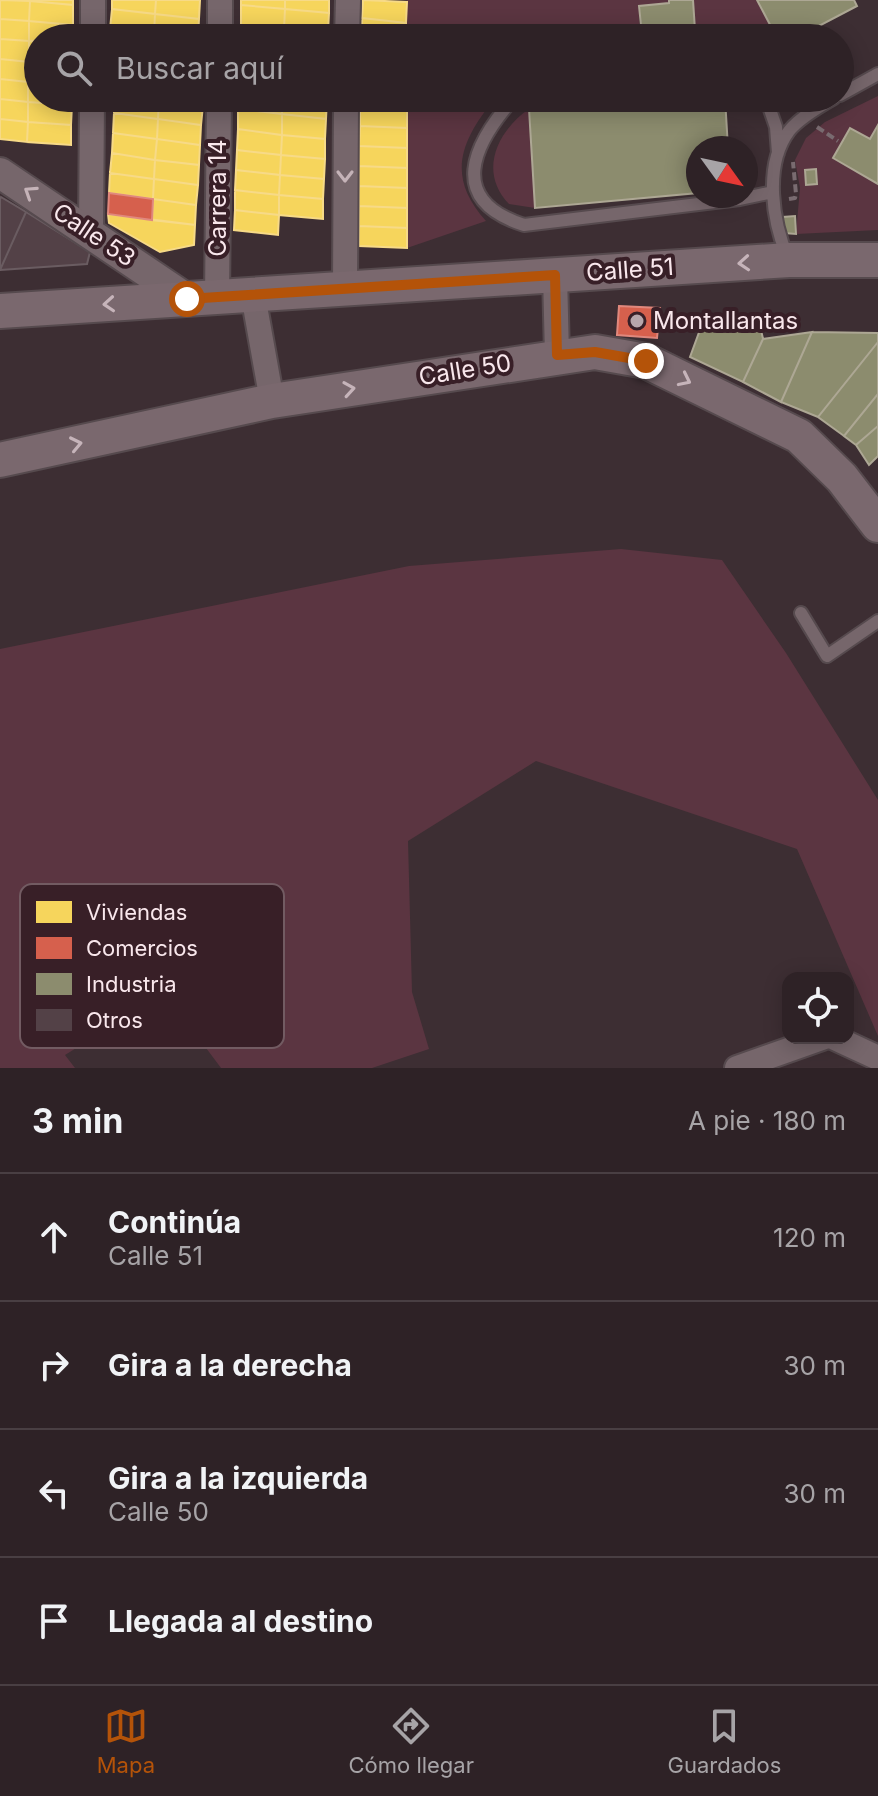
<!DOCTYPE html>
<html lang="es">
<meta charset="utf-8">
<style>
body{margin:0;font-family:Inter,sans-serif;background:#362a2e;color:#f1f3f6}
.controls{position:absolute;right:24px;bottom:24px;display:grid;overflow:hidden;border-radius:16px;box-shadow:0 4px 20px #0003}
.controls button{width:72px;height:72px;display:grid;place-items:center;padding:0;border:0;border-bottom:2px solid #493f43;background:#2e2226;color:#f1f3f6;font:40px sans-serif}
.compass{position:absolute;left:686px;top:136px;width:72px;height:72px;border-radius:50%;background:#2e2226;box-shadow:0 4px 20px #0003;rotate:123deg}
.stop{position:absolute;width:24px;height:24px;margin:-18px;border:6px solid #b45309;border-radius:50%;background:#fff}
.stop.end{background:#b45309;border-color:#fff;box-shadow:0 2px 8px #0008}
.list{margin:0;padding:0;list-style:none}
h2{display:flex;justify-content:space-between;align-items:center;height:104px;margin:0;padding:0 32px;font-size:34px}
h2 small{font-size:26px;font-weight:400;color:#a7a4a7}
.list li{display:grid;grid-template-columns:52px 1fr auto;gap:24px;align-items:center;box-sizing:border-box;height:128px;padding:0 32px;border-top:2px solid #493f43}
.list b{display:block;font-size:30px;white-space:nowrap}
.list p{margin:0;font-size:26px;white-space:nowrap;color:#a7a4a7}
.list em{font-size:26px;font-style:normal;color:#a7a4a7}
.icon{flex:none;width:44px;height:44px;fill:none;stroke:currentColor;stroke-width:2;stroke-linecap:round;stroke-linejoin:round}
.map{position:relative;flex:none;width:878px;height:1068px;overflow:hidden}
.search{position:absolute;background:#2e2226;box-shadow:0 4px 20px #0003;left:24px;right:24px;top:24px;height:88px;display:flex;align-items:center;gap:20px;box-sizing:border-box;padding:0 28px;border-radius:44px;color:#a7a4a7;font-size:30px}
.sheet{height:616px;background:#2e2226}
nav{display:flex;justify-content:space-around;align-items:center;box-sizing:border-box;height:112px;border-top:2px solid #493f43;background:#2e2226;font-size:22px;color:#a7a4a7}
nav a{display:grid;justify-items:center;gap:4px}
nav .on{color:#b45309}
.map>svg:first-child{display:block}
</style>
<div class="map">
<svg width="878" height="1068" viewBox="0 0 878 1068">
<rect width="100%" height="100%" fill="#3d2e33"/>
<path fill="#5b3541" d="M407 0H669V3L639 6 640 38H406Z
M693 0H757L777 38H738L695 30Z
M878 96V125L870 139 850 129 833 158 878 184V230L796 234 800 188 795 160 806 138 825 122Z
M407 98H495C460 142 446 176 486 221L407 248Z
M529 109 535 208 509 204C478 172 497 131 529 109Z
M621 549 722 560 786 653 878 800V1036L797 849 536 761 408 841 412 992 429 1049 372 1068H221L165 993 65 1055 75 1068H0V649L409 566Z"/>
<path fill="#f6d55c" stroke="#f7da87" stroke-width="2" d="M0 0 30 1 29 21 0 19Z
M30 0H73V5L30 1Z
M112 0H156L155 14 112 9Z
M156 0H200L199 19 155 14Z
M241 0H285V9L241 5Z
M285 0H329V13L285 9Z
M363 0 407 2 406 23 362 18Z
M30 1 73 5V25L29 21Z
M241 5 285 9 284 29 241 25Z
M112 9 155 14 154 34 110 29Z
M285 9 329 13 328 33 284 29Z
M155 14 199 19 198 38 154 34Z
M362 18 406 23V38H362Z
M0 19 29 21V41L0 39Z
M29 21 73 25V38L29 41Z
M241 25 284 29V38H240Z
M110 29 154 34V38H110Z
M284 29 328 33V38H284Z
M0 39 29 41V62L0 59Z
M29 41 38 42V62H29Z
M0 59 29 62 28 82 0 79Z
M29 62H38V82H28Z
M0 79 28 82V102L0 99Z
M28 82H38V98H72V105L28 102Z
M115 98 159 99 158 119 114 113Z
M159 98H203V105L159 99Z
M239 98H283L282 114 238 109Z
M283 98 327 99 326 119 282 114Z
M0 99 28 102V122L0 119Z
M159 99 203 105 201 125 158 119Z
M28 102 72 105 71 125 28 122Z
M360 105 407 108V128L360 126Z
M238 109 282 114V135L238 129Z
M114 113 158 119 157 139 113 133Z
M282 114 326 119 325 139 282 135Z
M0 119 28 122 27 142 0 139Z
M158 119 201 125 200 145 157 139Z
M28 122 71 125V145L27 142Z
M360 126 407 128V148L359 146Z
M238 129 282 135 281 155 237 150Z
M113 133 157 139 155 160 112 153Z
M282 135 325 139V159L281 155Z
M157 139 200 145 199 165 155 160Z
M359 146 407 148V168L359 166Z
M237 150 281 155 280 175 236 170Z
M112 153 155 160 154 179 110 173Z
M281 155 325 159 324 179 280 175Z
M155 160 199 165 198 185 154 179Z
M359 166 407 168V188L359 186Z
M236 170 280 175 279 195 235 190Z
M110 173 154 179 153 199 109 193Z
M280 175 324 179 323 199 279 195Z
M154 179 198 185 196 205 153 199Z
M359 186 407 188V208L359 206Z
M235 190 279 195V215L235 210Z
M279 195 323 199V219L279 215Z
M153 199 196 205 195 225 152 220Z
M359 206 407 208V228L359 226Z
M235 210 279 215 278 235 234 230Z
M108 214 195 225 194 245 160 252 109 223Z
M359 226 407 228V248L359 246Z"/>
<path fill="#d6604d" stroke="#e0887d" stroke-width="2" d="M109 193 153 199 152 220 108 214Z
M619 306 660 308 657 338 617 335Z"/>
<path fill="#8c8c6e" stroke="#ada794" stroke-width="2" d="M669 0H693L695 30 642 35 639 6 669 3Z
M757 0H854L857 6 796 38H777Z
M676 98H725L728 148H698V193L535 208 529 109Z
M878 125V184L833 158 850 128 870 139Z
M816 169 817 184 806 185 805 170Z
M795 216 796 234 784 233 783 217Z
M760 325 763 339 743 382 690 357 701 327Z
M812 332 781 402 743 382 763 339Z
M812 332 878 333V342L818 417 781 402Z
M878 342V394L844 436 818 417Z
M878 394V426L856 445 844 436Z
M878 426V456L869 465 856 445Z"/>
<path fill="#534147" stroke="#6a5c61" stroke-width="2" d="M1 197 26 212 0 270V199Z
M26 212 90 252 87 264 0 270Z"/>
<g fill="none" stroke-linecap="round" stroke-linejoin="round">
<defs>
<path id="service" d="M840 95 878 74
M514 98C473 144 446 200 524 225L740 199 773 192
M766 98 776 127 778 153
M803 98 825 103
M788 258C773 223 763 166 789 131 799 118 820 106 834 98
M801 613 827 656 878 621"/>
<path id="minor" d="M93 38V0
M220 38V0
M347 38 348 0
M91 232 92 98
M555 275 557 355
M345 288 346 98
M253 295 272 401
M217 299 219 98
M835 1038 878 1058
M737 1068 822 1038"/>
<path id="tertiary" d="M0 173 187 299"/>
<path id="secondary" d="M0 311 789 260H878
M0 460 272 401 595 352 646 361 799 436 842 478 878 525"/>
</defs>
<use href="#service" stroke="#564a4e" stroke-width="16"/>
<use href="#minor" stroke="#564a4e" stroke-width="28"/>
<use href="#tertiary" stroke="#564a4e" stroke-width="34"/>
<use href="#secondary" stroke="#564a4e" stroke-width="38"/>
<path stroke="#796b70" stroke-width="4" stroke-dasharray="8 4" stroke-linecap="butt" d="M817 127 838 141
M789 199 795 198 796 194 793 162"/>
<use href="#service" stroke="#76666b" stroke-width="12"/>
<use href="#minor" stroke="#76666b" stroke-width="24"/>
<use href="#tertiary" stroke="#76666b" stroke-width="30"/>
<use href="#secondary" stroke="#7a686e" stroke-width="34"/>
</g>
<defs><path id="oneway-chevron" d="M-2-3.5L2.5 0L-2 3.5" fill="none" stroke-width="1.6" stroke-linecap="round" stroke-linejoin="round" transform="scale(2)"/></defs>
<g stroke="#c5b3b8">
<use href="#oneway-chevron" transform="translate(345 176) rotate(90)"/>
<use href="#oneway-chevron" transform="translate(30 192) rotate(-147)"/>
</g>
<g stroke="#c6b4ba">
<use href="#oneway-chevron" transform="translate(744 263) rotate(176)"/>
<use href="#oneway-chevron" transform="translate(109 304) rotate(176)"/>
<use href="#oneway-chevron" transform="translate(685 380) rotate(26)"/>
<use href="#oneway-chevron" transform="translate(349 389) rotate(-9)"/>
<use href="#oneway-chevron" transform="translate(76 444) rotate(-12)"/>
</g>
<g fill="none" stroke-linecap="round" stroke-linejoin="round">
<path stroke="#b45309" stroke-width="10" d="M187 299 555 275 557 355 595 352 646 361"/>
</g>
<circle fill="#b7a6ab" stroke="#381f27" stroke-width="3" cx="637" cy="321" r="8"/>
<g text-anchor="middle" stroke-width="8" stroke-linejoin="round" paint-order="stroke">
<g font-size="24" fill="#f9e7ec" stroke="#381f27">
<text transform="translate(218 198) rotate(-90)" y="8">Carrera 14</text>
<text transform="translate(94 235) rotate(34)" y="8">Calle 53</text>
<text transform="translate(630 270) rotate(-4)" y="8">Calle 51</text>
<text transform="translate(465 370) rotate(-9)" y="8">Calle 50</text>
</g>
<g font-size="24" fill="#f9e7ec" stroke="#381f27" text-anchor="start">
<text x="653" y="329">Montallantas</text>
</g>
</g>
<rect x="20" y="884" width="264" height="164" rx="12" fill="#381f27" stroke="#725b62" stroke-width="2"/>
<rect x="36" y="901" width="36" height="22" fill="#f6d55c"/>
<rect x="36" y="937" width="36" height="22" fill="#d6604d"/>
<rect x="36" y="973" width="36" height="22" fill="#8c8c6e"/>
<rect x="36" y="1009" width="36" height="22" fill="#534147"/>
<g font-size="22" fill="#f9e7ec">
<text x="86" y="920">Viviendas</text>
<text x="86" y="956">Comercios</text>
<text x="86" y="992">Industria</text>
<text x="86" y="1028">Otros</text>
</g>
</svg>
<div class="controls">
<button><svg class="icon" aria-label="locate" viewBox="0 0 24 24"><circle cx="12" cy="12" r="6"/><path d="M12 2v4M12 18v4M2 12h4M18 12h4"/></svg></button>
</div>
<svg class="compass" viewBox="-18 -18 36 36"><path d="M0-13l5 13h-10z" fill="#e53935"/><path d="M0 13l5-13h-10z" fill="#a7a4a7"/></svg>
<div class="stop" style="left:187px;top:299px"></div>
<div class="stop end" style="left:646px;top:361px"></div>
<div class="search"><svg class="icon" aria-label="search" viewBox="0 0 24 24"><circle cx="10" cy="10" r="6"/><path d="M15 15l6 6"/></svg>Buscar aquí</div>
</div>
<section class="sheet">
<h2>3 min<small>A pie · 180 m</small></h2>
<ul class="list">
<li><svg class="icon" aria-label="ahead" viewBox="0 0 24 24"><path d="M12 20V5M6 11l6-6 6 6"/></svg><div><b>Continúa</b><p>Calle 51</p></div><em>120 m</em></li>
<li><svg class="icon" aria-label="right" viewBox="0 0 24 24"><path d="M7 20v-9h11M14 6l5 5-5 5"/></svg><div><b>Gira a la derecha</b></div><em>30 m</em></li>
<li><svg class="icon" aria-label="left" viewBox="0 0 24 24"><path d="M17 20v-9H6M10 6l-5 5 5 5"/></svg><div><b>Gira a la izquierda</b><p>Calle 50</p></div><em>30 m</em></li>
<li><svg class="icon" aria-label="arrive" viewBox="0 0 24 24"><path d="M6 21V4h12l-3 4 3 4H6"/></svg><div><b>Llegada al destino</b></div></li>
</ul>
</section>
<nav>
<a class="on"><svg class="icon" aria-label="map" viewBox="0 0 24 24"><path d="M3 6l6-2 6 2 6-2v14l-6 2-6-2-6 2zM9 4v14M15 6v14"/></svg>Mapa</a>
<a><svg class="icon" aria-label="directions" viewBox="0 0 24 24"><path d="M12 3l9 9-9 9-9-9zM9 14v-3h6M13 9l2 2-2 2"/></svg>Cómo llegar</a>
<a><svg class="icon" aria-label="saved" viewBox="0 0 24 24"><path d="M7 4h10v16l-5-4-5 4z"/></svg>Guardados</a>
</nav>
